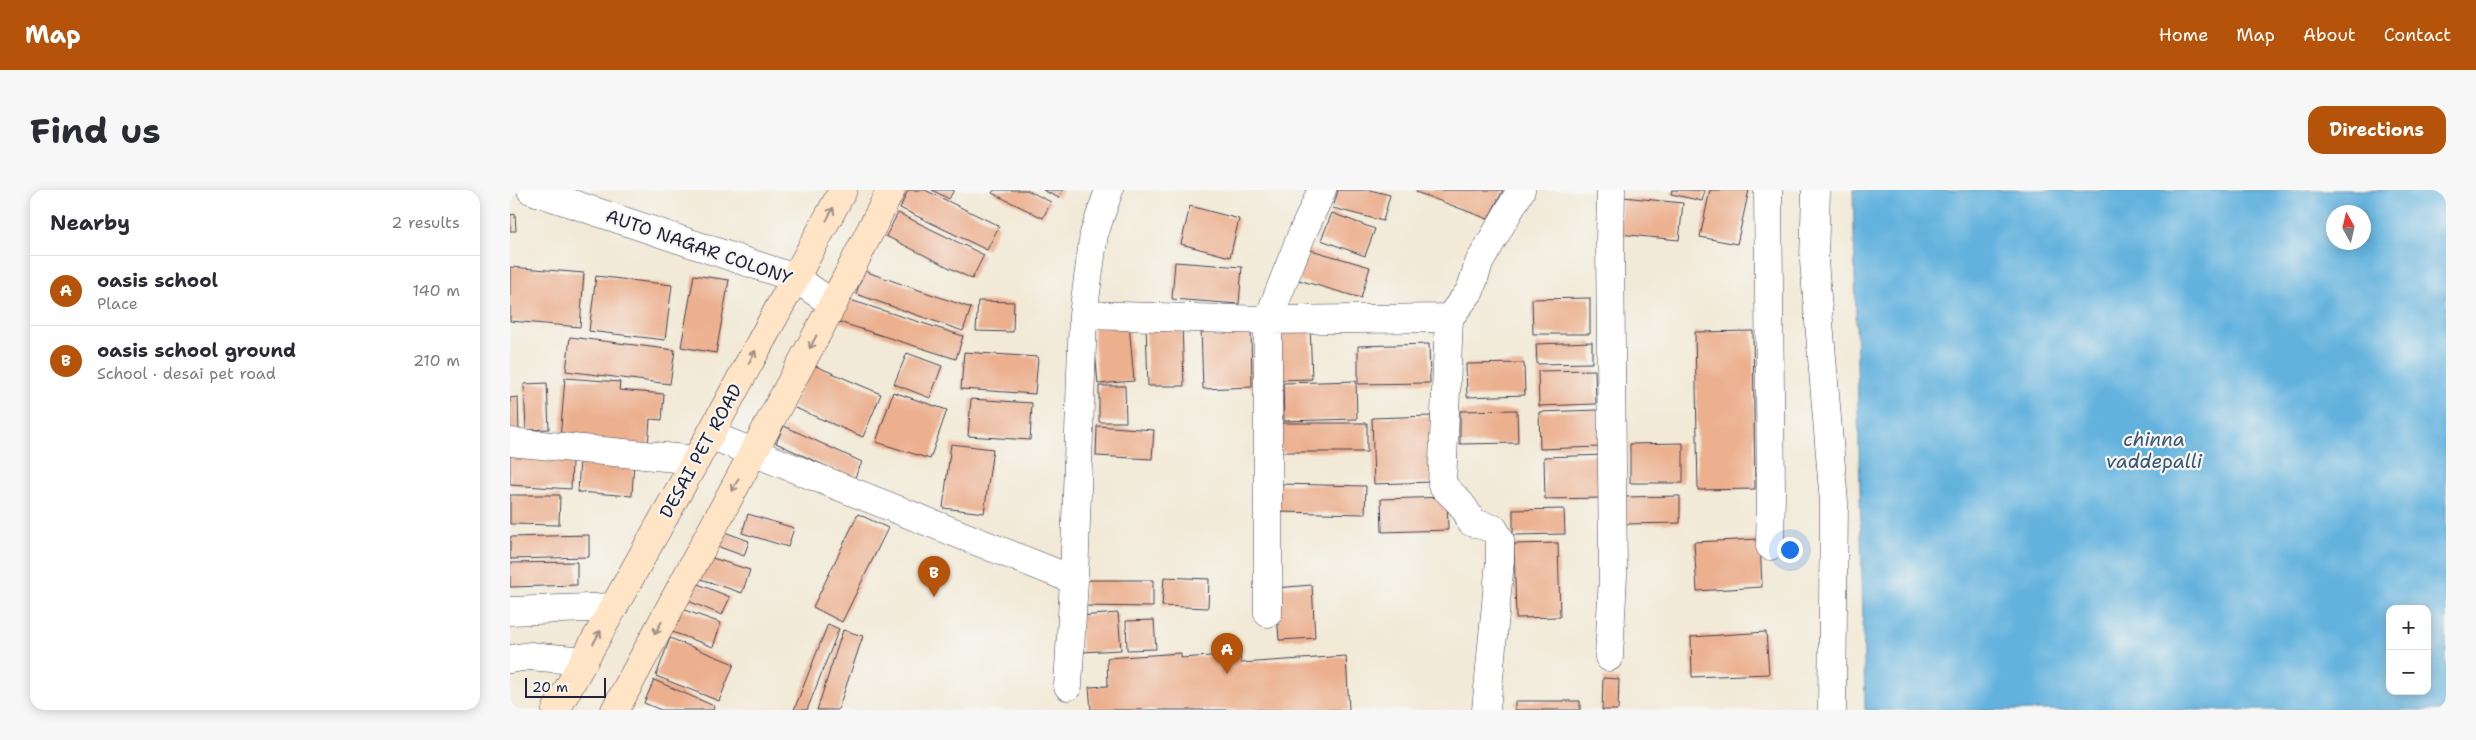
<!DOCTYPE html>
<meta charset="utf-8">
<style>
body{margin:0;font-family:"Shantell Sans",sans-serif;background:#f7f7f7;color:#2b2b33}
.controls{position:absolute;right:15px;bottom:15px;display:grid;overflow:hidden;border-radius:10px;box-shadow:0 2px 12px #0003}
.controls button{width:45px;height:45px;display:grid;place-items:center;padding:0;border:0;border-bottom:1px solid #e1e1e2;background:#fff;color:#2b2b33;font:25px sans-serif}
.compass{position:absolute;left:1816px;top:15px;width:45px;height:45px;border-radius:50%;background:#fff;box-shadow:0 2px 12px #0003;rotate:352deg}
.scale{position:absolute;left:15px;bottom:12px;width:81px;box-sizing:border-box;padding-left:5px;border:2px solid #22223b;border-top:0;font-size:14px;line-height:18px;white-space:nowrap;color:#22223b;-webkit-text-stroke:4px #f6f6f2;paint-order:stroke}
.you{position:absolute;left:1279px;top:359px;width:18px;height:18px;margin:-12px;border:4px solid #fff;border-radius:50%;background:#1a73e8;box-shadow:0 0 0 8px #1a73e833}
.badge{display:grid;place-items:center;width:32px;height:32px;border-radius:50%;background:#b45309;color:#fff;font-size:16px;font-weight:700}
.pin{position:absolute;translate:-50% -41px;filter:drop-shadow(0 1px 2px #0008)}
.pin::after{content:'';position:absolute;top:26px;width:18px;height:15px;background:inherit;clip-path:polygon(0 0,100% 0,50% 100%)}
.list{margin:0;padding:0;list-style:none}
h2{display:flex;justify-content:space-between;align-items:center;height:65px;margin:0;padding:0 20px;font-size:21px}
h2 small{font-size:16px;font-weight:400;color:#7c7c81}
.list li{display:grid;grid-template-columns:32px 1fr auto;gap:15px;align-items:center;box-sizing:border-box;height:70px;padding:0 20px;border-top:1px solid #e1e1e2}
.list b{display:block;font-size:19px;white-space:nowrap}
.list p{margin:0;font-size:16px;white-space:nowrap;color:#7c7c81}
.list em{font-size:16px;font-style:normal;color:#7c7c81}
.map{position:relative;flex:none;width:1936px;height:520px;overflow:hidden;border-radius:15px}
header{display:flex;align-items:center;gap:30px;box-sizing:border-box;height:70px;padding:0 25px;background:#b45309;color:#fff}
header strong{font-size:24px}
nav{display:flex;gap:28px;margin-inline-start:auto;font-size:18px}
.intro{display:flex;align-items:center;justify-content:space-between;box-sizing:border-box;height:120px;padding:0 30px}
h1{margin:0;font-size:35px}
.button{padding:12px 22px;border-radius:15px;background:#b45309;color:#fff;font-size:18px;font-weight:700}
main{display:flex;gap:30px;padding:0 30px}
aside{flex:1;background:#fff;border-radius:15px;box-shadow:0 2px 12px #0003}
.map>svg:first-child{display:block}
</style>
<header>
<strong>Map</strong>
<nav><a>Home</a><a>Map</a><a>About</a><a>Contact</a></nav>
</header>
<div class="intro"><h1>Find us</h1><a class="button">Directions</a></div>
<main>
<aside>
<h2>Nearby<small>2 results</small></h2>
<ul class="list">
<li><span class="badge">A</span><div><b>oasis school</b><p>Place</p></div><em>140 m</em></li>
<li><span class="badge">B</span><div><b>oasis school ground</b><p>School · desai pet road</p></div><em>210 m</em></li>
</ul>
</aside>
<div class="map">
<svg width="1936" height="520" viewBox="0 0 1936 520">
<rect width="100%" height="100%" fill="#f6f6f2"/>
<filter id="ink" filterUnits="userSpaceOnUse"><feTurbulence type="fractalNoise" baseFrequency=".02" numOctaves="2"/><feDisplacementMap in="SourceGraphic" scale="10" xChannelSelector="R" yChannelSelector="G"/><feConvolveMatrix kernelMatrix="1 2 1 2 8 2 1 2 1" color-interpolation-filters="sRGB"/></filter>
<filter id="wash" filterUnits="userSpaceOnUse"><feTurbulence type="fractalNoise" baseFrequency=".0096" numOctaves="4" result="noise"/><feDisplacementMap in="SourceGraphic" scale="20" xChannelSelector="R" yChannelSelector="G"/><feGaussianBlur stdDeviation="1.12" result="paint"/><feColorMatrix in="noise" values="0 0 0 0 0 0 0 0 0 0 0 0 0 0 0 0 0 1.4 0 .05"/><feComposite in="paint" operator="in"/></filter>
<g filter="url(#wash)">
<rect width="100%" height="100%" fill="#f2e9d6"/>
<path fill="#64b2de" stroke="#436a8c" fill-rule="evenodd" d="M1343 0H1936V520H1355ZM1824 22H1854V52H1824ZM1880 419H1917V501H1880Z"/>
<g id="blocks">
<path fill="#ecb08f" d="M398 0H415L489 36 477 60 390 18Z
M422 0H444L439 9Z
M484 0H517L541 12 533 28 482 3Z
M533 0H553L549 8Z
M828 0H860L880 5 873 31 823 18Z
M907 0H993L978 29 906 2Z
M1162 0H1195L1192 11 1161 4Z
M1200 0H1239L1227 54 1190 47Z
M1113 7 1173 13 1169 50 1109 44Z
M680 16 729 29 720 67 671 54Z
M388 23 474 65 462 89 376 46Z
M822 23 865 39 855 66 811 50Z
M5 24 6 41H0V25Z
M794 58 860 77 851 108 785 89Z
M665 72 732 77 729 114 662 109Z
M0 77 74 83 70 137 0 131Z
M354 81 461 118 453 141 346 104Z
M184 85 219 90 206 163 171 157Z
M86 86 162 95 155 150 79 141Z
M1080 108V144H1023L1022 109Z
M337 109 453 146 446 169 329 132Z
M468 111 504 112 503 142 466 141Z
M672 133 674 196H638L636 134Z
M619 134 624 191 588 194 583 137Z
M800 136 802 189 770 190 769 137Z
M741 138 742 197 693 199 691 139Z
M1243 141 1245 299 1188 300 1185 142Z
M60 147 165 160 160 194 56 181Z
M1082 152V173L1027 174 1026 154Z
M919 154 920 193 848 194V156Z
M454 162 528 167 525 204 451 199Z
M397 163 432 176 420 208 384 194Z
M1014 173 1015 205 957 207 956 174Z
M301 174 371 204 353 247 283 217Z
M1085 180 1086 214 1029 216 1028 181Z
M55 188 110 192 109 200 154 204 152 230 140 229 138 256 50 249Z
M846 191 847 229 774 231 773 193Z
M37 193 39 239 16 240 14 194Z
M589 196H615L616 232H589Z
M383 202 437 220 420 269 366 252Z
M8 207 9 243H0V208Z
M461 209 522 213 520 250 458 246Z
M1007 220 1008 253 950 254V221Z
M1089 220 1090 257 1030 259 1029 222Z
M921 226 922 292 864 294 862 228Z
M769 233H857V262H770Z
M274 236 352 272 344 289 266 253Z
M587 236 644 240 642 269 586 266Z
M1173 253V293H1120V254Z
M441 254 483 259 474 323 433 318Z
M1095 265V308L1035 309 1034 267Z
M0 266 62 270 61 299 0 295Z
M70 268 124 271 122 306 68 302Z
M768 294 856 296 855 324 768 322Z
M0 305H50L49 335 0 334Z
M1170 306V333L1114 334 1113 307Z
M937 307 938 340 872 342 871 309Z
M1054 319 1055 344 1003 345V320Z
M238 324 284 338 278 357 232 343Z
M348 324 378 338 332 432 303 417Z
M209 340 239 351 234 366 204 355Z
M79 345V367L0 369V347Z
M1250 349 1252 397 1187 401 1184 352Z
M1048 353 1050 427 1006 428 1004 354Z
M193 365 240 380 232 403 185 387Z
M67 372V395L0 397V373Z
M654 387 699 389 698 418 652 416Z
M178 390 220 407 212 425 171 408Z
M576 390H643V417L575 416Z
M802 395 805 448 769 450 765 398Z
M166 417 211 433 203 457 157 440Z
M608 423 611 460 572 462 569 426Z
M644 430 646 459 617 460 616 431Z
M318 434 329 439 297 520H284Z
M333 440 353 446 328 520H307Z
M1256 442 1259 484 1182 487 1181 447Z
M160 448 224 474 209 511 146 486Z
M671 463V468L730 464 731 473 836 466 839 520H581L579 497 598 496 597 468Z
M1093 488 1109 489 1108 520H1092Z
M144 490 204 516 203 520H151L134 513Z
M1005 511H1070V520H1005Z"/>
</g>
</g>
<g filter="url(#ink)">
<use href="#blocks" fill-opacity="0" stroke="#414052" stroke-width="1"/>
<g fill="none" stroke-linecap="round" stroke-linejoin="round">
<defs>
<path id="street" d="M21 0 285 88 323 114
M1258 0 1261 303 1260 356
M1306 0 1304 71 1324 313 1322 520
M573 125 758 130 939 128
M200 245 564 390
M0 252 186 270
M0 421 104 417
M758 423V130L792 44 812 0
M1099 467 1103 385 1100 52 1101 0
M0 469 20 466 74 471
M558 496 564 390 573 125 584 44 599 0
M976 520 990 371V350L984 339 961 332C956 316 943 306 932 295L939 128 960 101 969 73 1011 0"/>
<path id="secondary" d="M46 520 200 245 333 0
M105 520 323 114 381 0"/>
</defs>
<use href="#street" stroke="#414052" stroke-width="29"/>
<use href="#secondary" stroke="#414052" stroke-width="29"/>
<use href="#street" stroke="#fff" stroke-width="28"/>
<use href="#secondary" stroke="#ffe4c6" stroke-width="28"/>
</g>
<defs><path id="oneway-shaft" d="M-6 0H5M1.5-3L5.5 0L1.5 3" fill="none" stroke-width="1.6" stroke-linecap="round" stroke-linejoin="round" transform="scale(1.25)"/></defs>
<g stroke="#9c8d87">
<use href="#oneway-shaft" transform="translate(320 24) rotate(-62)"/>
<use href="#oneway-shaft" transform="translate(303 152) rotate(118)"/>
<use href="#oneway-shaft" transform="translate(242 167) rotate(-62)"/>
<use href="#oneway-shaft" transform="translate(225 295) rotate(119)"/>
<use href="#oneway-shaft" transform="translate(148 438) rotate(119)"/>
<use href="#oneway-shaft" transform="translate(87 447) rotate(-61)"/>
</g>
</g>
<g text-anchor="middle" stroke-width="4.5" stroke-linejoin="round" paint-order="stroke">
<g font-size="18" fill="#22223b" stroke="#f6f6f2">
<text transform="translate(189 57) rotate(19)" y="6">AUTO NAGAR COLONY</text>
<text transform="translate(191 261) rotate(-61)" y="6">DESAI PET ROAD</text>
</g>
<g font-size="19" font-style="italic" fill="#395474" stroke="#f6f6f2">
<text x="1644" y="256">chinna<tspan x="1644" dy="22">vaddepalli</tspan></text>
</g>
</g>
</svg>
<div class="controls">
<button>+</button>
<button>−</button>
</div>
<svg class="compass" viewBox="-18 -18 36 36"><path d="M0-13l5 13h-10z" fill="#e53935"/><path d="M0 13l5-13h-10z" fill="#7c7c81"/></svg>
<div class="scale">20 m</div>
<div class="you"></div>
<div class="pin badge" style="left:717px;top:484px">A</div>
<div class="pin badge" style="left:424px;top:407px">B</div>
</div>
</main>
